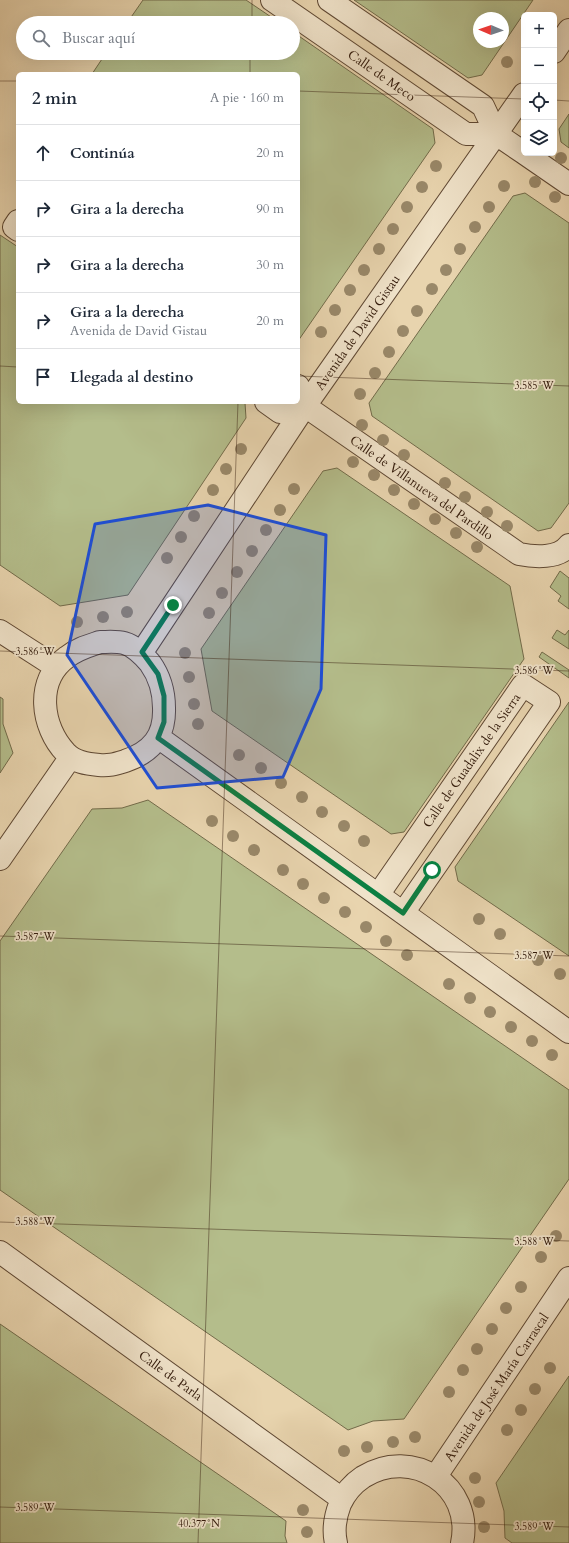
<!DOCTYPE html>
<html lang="es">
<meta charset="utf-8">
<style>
body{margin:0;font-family:Cardo,serif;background:#f2f2f3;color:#1f2937}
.controls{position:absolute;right:12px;top:12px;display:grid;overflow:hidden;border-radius:6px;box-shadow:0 4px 16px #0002}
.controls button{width:36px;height:36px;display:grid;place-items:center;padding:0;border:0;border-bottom:1px solid #e0e1e3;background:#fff;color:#1f2937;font:20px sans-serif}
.compass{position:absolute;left:473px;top:12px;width:36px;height:36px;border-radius:50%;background:#fff;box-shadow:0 4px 16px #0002;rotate:272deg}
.stop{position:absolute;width:12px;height:12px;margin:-9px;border:3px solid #0b8043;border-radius:50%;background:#fff}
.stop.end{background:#0b8043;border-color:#fff;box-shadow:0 1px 4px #0008}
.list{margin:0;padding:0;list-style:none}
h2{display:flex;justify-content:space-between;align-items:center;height:52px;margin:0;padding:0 16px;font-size:17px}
h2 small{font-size:13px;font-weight:400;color:#747a83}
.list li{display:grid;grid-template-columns:26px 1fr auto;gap:12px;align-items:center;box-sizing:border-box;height:56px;padding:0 16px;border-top:1px solid #e0e1e3}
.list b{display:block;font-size:15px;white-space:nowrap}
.list p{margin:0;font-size:13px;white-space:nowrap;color:#747a83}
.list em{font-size:13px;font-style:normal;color:#747a83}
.icon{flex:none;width:22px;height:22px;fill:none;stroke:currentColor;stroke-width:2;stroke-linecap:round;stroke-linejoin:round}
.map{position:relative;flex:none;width:569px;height:1543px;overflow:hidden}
.search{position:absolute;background:#fff;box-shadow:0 4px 16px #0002;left:16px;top:16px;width:284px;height:44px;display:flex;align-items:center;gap:10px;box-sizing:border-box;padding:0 14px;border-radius:22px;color:#747a83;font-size:15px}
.panel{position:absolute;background:#fff;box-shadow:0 4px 16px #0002;left:16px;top:72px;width:284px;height:332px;border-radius:6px}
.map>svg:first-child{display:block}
</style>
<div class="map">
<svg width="569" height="1543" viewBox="0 0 569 1543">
<rect width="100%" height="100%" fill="#e8d4ae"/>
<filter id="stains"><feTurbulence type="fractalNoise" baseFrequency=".005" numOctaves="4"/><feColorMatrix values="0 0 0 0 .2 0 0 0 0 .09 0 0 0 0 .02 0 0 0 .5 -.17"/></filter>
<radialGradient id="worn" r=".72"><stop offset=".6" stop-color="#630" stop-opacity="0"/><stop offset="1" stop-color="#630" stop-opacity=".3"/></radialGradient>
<path fill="#b4bd8b" stroke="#726b4a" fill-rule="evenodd" d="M143 0H246L280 23H127Z
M354 0H533L482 75 468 78ZM479 18H503V42H479Z
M293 32 433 129 435 143 298 341V74H92L106 53H293Z
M569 114V148L561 142 559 129Z
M525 193 569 223V503L551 528 538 531 372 416 369 403 513 196Z
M0 235 18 247V402L245 403 246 418 128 595 60 606 0 565Z
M337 468 510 586 524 659 404 832 391 834 212 711 201 649 323 471Z
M560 571 569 578V609L558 601 561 596 550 587Z
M557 630 565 635 569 630V649L552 638Z
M542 652 569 670V678L539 657Z
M0 697 3 699V724L13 753 0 773Z
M569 702V956L458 881 455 867Z
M148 800 569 1090V1179L404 1419 373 1421 348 1430 0 1190V941L92 809 122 808Z
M0 1324 286 1521 285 1536 287 1543H0Z
M569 1376V1543H512L505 1538 504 1511 496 1483Z"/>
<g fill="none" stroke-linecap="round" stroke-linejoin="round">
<defs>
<path id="minor" d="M272 0 466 134H496
M329 0 483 106 496 134 524 153
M554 52 569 30
M524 153 569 184
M18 221 14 227 18 230
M298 386 305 406 519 554C534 557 559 559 569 545
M266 402 280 412 305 406
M0 631 56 667
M100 642C107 642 117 641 124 643 135 646 143 655 150 663 160 677 164 691 164 708 165 736 152 752 125 761 115 764 109 766 99 765 87 764 74 762 66 753 41 727 35 680 67 657 77 649 88 646 100 642Z
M142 652 305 406 524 94
M158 737 569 1032
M0 859 70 758
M378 895 523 685 549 702 403 913
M0 1252 342 1499
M436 1476 569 1278
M336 1543C333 1530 335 1517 340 1504 345 1493 354 1483 363 1477 412 1446 474 1486 462 1543"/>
</defs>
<use href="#minor" stroke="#5f4833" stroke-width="24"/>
<use href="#minor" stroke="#f0e3ca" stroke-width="22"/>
</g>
<g fill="#998869">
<circle cx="507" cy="62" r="6"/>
<circle cx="561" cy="158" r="6"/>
<circle cx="436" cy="166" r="6"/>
<circle cx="535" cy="182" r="6"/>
<circle cx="504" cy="186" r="6"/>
<circle cx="422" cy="187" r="6"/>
<circle cx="555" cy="197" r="6"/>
<circle cx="407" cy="207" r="6"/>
<circle cx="489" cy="207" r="6"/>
<circle cx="475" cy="227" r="6"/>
<circle cx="393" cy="229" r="6"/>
<circle cx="379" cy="249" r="6"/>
<circle cx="460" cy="249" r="6"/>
<circle cx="364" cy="270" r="6"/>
<circle cx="446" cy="270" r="6"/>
<circle cx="432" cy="289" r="6"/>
<circle cx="350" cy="290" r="6"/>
<circle cx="335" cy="310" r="6"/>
<circle cx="417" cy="311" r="6"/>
<circle cx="403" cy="331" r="6"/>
<circle cx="321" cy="332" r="6"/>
<circle cx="389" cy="352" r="6"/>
<circle cx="375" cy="373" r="6"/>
<circle cx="360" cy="394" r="6"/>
<circle cx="362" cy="425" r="6"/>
<circle cx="383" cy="440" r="6"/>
<circle cx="241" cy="449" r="6"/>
<circle cx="404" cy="455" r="6"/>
<circle cx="353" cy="462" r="6"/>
<circle cx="226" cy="469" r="6"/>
<circle cx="374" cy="475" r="6"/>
<circle cx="445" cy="483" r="6"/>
<circle cx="294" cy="489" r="6"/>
<circle cx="213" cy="490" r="6"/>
<circle cx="394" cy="490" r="6"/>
<circle cx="465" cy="497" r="6"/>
<circle cx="414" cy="504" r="6"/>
<circle cx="280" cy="510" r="6"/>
<circle cx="487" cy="512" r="6"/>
<circle cx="194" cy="516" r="6"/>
<circle cx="435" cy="519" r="6"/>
<circle cx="507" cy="526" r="6"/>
<circle cx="266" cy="530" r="6"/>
<circle cx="456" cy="533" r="6"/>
<circle cx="181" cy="537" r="6"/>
<circle cx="477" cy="547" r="6"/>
<circle cx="252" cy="551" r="6"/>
<circle cx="167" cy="558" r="6"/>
<circle cx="237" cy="572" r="6"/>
<circle cx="222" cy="593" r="6"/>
<circle cx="127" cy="612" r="6"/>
<circle cx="209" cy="613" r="6"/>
<circle cx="103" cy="617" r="6"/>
<circle cx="77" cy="622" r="6"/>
<circle cx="185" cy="653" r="6"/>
<circle cx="189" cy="677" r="6"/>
<circle cx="194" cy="704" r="6"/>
<circle cx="198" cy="724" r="6"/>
<circle cx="239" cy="755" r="6"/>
<circle cx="261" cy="768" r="6"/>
<circle cx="281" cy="783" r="6"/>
<circle cx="302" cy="797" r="6"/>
<circle cx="322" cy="812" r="6"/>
<circle cx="212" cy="821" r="6"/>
<circle cx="344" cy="826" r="6"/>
<circle cx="233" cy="836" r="6"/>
<circle cx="364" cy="841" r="6"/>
<circle cx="254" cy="850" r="6"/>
<circle cx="283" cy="870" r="6"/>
<circle cx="303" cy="884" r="6"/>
<circle cx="324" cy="898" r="6"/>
<circle cx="345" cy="912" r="6"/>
<circle cx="479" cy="919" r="6"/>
<circle cx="366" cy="927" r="6"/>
<circle cx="500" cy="934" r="6"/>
<circle cx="386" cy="941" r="6"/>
<circle cx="407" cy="955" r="6"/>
<circle cx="538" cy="960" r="6"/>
<circle cx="560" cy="974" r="6"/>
<circle cx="449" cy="984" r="6"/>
<circle cx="470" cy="998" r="6"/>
<circle cx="490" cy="1012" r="6"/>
<circle cx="511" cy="1027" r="6"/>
<circle cx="532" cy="1041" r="6"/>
<circle cx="552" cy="1055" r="6"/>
<circle cx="556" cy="1236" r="6"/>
<circle cx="541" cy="1257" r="6"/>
<circle cx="521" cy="1287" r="6"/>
<circle cx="506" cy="1308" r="6"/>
<circle cx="492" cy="1329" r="6"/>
<circle cx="477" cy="1349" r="6"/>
<circle cx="550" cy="1368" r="6"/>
<circle cx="463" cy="1370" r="6"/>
<circle cx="535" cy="1389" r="6"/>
<circle cx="449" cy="1392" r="6"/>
<circle cx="521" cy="1410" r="6"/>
<circle cx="507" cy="1430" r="6"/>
<circle cx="415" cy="1437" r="6"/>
<circle cx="393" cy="1442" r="6"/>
<circle cx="367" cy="1447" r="6"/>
<circle cx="344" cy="1451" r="6"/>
<circle cx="475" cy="1478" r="6"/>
<circle cx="479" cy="1502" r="6"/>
<circle cx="303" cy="1510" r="6"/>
<circle cx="484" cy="1527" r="6"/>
<circle cx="307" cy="1532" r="6"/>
</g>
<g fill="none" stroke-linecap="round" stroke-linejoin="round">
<path stroke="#0b8043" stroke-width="5" d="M173 605 142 652 158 674 164 696V722L158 738 403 913 432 870"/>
</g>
<path fill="#1d4ed8" fill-opacity="0.2" stroke="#1d4ed8" stroke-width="3" stroke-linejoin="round" d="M208 505 326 535 321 689 283 777 157 788 67 655 95 524Z"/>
<path fill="none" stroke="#31190a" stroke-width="1" stroke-opacity="0.45" d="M252 23V0M250 74V53M0 81H18M298 91 524 99M554 100 569 101M0 366 18 367M298 376 569 386M0 651 569 671M0 936 569 956M0 1222 569 1241M0 1507 569 1527M198 1543 238 402"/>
<g text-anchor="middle" stroke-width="3.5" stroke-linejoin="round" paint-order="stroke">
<g font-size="13" fill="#31190a" stroke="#f0e3ca">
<text transform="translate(382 75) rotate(35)" y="5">Calle de Meco</text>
<text transform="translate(357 332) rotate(-55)" y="5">Avenida de David Gistau</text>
<text transform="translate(422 487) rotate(35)" y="5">Calle de Villanueva del Pardillo</text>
<text transform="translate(471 760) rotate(-55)" y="5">Calle de Guadalix de la Sierra</text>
<text transform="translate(171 1375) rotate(36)" y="5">Calle de Parla</text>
<text transform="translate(496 1387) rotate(-56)" y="5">Avenida de José María Carrascal</text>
</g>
</g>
<g font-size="10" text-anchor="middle" fill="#31190a" stroke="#f0e3ca" stroke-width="3.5" stroke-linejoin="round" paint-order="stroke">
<text x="534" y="389">3.585°W</text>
<text x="35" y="655">3.586°W</text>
<text x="534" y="674">3.586°W</text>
<text x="35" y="940">3.587°W</text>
<text x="534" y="959">3.587°W</text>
<text x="35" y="1225">3.588°W</text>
<text x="534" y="1245">3.588°W</text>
<text x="35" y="1511">3.589°W</text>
<text x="199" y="1527">40.377°N</text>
<text x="534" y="1530">3.589°W</text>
</g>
<rect width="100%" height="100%" filter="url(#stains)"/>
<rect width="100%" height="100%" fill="url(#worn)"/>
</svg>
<div class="controls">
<button>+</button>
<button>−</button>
<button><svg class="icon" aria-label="locate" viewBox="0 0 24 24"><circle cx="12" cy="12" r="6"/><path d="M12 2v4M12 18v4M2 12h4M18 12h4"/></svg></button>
<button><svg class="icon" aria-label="layers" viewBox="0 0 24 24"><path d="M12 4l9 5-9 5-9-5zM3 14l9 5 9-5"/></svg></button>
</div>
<svg class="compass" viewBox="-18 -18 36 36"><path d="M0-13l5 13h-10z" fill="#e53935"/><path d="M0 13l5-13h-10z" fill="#747a83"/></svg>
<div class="stop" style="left:432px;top:870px"></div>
<div class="stop end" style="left:173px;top:605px"></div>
<div class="search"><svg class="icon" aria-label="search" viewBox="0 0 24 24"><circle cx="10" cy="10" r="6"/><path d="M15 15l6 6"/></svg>Buscar aquí</div>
<section class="panel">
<h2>2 min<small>A pie · 160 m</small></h2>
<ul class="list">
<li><svg class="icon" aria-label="ahead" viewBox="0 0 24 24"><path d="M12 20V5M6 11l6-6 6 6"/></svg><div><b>Continúa</b></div><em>20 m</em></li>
<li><svg class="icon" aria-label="right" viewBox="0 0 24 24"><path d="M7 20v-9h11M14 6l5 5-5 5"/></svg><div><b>Gira a la derecha</b></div><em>90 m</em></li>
<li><svg class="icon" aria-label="right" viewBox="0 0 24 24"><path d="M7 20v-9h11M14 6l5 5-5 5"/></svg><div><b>Gira a la derecha</b></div><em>30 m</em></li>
<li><svg class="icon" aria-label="right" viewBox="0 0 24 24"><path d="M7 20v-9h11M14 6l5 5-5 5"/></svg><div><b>Gira a la derecha</b><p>Avenida de David Gistau</p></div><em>20 m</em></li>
<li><svg class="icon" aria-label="arrive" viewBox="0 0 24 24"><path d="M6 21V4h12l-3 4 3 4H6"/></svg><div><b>Llegada al destino</b></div></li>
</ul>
</section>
</div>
